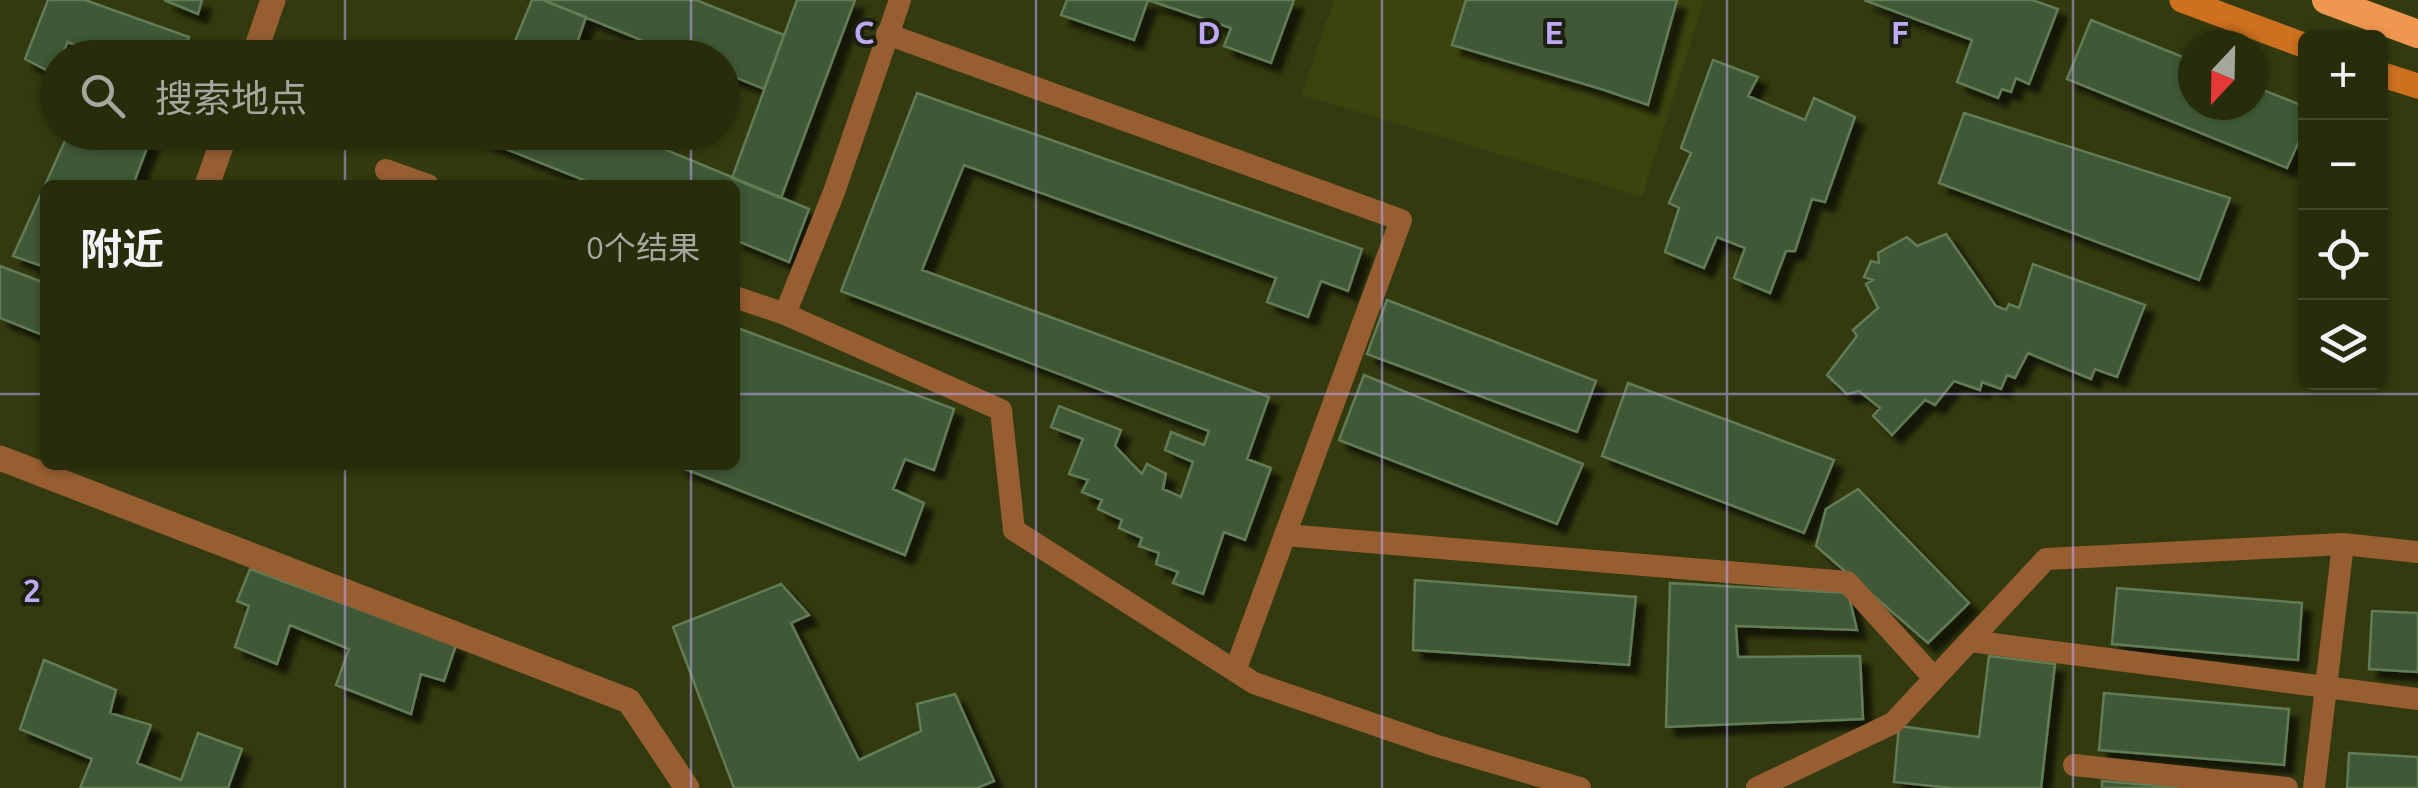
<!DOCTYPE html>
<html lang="zh">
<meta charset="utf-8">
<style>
body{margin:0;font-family:Ubuntu,"Noto Sans SC",sans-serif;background:#2f3414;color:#f1f3f6}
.controls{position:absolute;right:30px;top:30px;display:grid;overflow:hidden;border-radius:15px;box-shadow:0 2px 8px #0004}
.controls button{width:90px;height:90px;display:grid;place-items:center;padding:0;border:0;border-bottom:2px solid #43482c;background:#272c0b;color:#f1f3f6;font:50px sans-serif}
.compass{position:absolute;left:2178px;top:30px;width:90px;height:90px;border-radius:50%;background:#272c0b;box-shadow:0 2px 8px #0004;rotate:202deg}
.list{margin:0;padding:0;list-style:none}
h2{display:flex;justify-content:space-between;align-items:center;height:130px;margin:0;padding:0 40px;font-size:42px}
h2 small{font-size:32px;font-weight:400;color:#a4a79d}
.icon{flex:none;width:55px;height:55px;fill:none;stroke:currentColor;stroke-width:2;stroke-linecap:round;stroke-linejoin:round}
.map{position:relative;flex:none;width:2418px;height:788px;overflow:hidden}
.search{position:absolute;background:#272c0b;box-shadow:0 2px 8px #0004;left:40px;top:40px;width:700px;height:110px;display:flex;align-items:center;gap:25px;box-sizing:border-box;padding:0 35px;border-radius:55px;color:#a4a79d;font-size:38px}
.panel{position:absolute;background:#272c0b;box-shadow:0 2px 8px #0004;left:40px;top:180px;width:700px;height:290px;border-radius:15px}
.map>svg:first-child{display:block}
</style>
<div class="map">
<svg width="2418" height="788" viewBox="0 0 2418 788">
<defs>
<filter id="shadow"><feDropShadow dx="9" dy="9" stdDeviation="2.5" flood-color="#0009"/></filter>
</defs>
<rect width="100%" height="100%" fill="#343a0f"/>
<path fill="#3d430f" d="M1334 0H1704L1642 197 1302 95Z"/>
<path fill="#405835" stroke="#627b56" stroke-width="2.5" filter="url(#shadow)" d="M48 0H85L189 37 181 58H103L68 42 60 58H58L52 73 25 59Z
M164 0H202L198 14Z
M532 0H543L586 17 572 58H508Z
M543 0H696L784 35 764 89 722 72V58H685Z
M797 0H855L781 198 732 178Z
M1067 0H1148L1134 40 1061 15Z
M1148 0H1294L1271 63 1224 46 1231 28Z
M1466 0H1677L1648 105 1601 89 1452 45Z
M1864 0H2032L2058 9 2029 84 2016 78 2011 92 2002 89 1998 98 1957 82 1972 40Z
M2091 20 2193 61V105H2253V86L2306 107V126L2287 168 2067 79Z
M1713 60 1758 77 1748 96 1805 120 1814 98 1855 117 1825 202 1812 199 1795 251H1786L1770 293 1734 278 1745 248 1717 237 1704 268 1665 252 1679 208 1669 203 1691 153 1681 148Z
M917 93 1362 249 1348 291 1321 281 1308 317 1267 302 1276 278 964 165 922 270 1269 397 1247 459 1271 468 1245 540 1224 532 1203 594 1173 583 1178 572 1156 564 1159 553 1139 546 1142 538 1119 528 1122 520 1098 509 1102 500 1082 492 1088 480 1069 474 1083 439 1051 427 1059 406 1121 430 1115 446 1142 474 1147 464 1166 474 1163 489 1181 497 1193 462 1165 450 1171 432 1204 445 1209 431 841 291Z
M1964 113 2230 198 2199 280 1939 183Z
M69 132H153L133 185H45V267L13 256Z
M463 132H623L809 209 789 262 735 240V185H596Z
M1946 234 1996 306 2006 310 2009 304 2019 308 2033 264 2145 305 2117 377 2095 369 2091 379 2028 353 2015 378 2007 375 2001 389 1982 382 1980 390 1954 381 1935 405 1925 400 1892 435 1873 416 1880 408 1859 391 1847 394 1827 375 1857 336 1853 330 1878 308 1866 284 1873 280 1864 277 1871 261 1879 263 1878 253 1907 237 1917 246Z
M0 266 45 283V336L0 318Z
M1387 300 1596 381 1577 432 1367 354Z
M735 327 954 409 934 470 905 459 893 489 924 503 905 555 675 465H735Z
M1364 375 1583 464 1557 524 1339 440Z
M1628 383 1834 460 1804 533 1602 456Z
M1858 489 1969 603 1928 643 1816 546 1826 509Z
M250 569 456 645 444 681 421 674 411 714 336 685 349 649 290 625 277 664 235 647 249 606 237 601Z
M1415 580 1636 597 1629 665 1413 650Z
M1670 583 1848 593 1857 630 1736 626 1738 657 1860 656 1863 719 1666 727Z
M781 584 809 615 791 623 859 760 921 731 917 704 955 694 994 781 977 788H734L673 627Z
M2117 588 2302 603 2298 660 2112 644Z
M2372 611 2418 613V672L2369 669Z
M1989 656 2055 664 2041 788H1951L1894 782 1899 726 1979 737Z
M44 660 116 690 110 713 151 725 137 763 181 780 198 733 242 749 228 788H80L92 759 20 729Z
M2104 693 2289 709 2284 765 2099 750Z
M2349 753 2418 757V788H2347Z
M2102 781 2184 788H2102Z"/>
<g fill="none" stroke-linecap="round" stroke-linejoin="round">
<path stroke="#975e32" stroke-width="22" d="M887 34 1401 220 1235 671
M386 170 428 185
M735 297 785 314 1001 410 1014 530 1254 683 1434 745 1580 788
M785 314 834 192 900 0
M1285 535 1847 582 1934 678
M1970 641 2418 699
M2074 765 2287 788
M1757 788 1893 723 2046 559 2343 544 2418 552
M2314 788 2343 544"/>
<path stroke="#975e32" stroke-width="25" d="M253 58 273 0
M207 185 226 132
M0 458 629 701 687 788"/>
<path stroke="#cd711f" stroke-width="25" d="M2182 0 2306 46
M2380 74 2418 86"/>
<path stroke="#ef9650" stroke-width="28" d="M2326 0 2418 34"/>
</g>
<path fill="none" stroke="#bda9f5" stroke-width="2.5" stroke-opacity="0.55" d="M345 0V58M691 0V58M1036 0V788M1382 0V788M1727 0V788M2073 0V788M345 132V185M691 132V185M0 394H45M735 394H2418M345 465V788M691 465V788"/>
<g font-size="32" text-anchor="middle" font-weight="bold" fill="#bda9f5" stroke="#1c1f0d" stroke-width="8" stroke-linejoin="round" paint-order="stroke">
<text x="864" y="44">C</text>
<text x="1209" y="44">D</text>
<text x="1554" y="44">E</text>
<text x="1900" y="44">F</text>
<text x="32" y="602">2</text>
</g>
</svg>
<div class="controls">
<button>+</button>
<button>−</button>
<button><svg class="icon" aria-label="locate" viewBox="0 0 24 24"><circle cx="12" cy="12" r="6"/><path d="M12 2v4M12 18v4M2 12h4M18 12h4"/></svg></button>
<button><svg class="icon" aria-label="layers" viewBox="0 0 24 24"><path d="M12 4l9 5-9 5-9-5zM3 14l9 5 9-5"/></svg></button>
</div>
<svg class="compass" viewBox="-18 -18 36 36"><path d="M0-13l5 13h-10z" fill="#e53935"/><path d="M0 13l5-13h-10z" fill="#a4a79d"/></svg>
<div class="search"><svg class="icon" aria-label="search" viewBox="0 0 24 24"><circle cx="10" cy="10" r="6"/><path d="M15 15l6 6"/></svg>搜索地点</div>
<section class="panel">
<h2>附近<small>0个结果</small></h2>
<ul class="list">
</ul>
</section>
</div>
